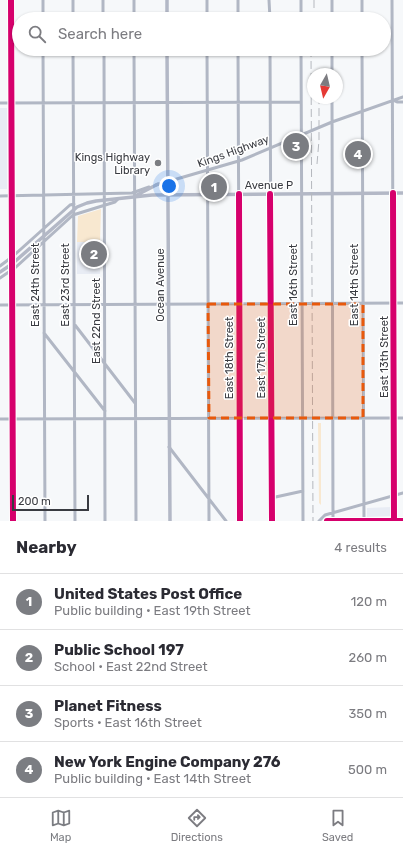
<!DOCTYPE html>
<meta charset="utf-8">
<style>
body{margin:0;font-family:Rubik,sans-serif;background:#f7f7f7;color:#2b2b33}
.compass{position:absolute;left:307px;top:68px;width:36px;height:36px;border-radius:50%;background:#fff;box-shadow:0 1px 3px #0004;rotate:188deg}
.scale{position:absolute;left:12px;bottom:10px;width:77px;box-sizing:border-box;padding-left:4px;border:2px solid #393b41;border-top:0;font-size:11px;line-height:14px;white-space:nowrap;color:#393b41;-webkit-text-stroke:3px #fff;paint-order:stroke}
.you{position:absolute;left:169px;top:186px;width:14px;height:14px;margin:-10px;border:3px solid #fff;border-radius:50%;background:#1a73e8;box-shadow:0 0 0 6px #1a73e833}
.badge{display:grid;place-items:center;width:26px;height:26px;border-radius:50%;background:#7b7d82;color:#fff;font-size:13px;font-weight:700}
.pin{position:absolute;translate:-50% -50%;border:2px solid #fff;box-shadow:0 1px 4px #0006}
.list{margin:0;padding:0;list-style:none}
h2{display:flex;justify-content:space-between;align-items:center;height:52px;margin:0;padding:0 16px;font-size:17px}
h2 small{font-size:13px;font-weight:400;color:#7c7c81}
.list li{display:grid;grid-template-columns:26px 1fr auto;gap:12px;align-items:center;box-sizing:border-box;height:56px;padding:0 16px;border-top:1px solid #e1e1e2}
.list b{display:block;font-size:15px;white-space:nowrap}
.list p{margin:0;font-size:13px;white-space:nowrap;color:#7c7c81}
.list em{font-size:13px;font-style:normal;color:#7c7c81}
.icon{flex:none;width:22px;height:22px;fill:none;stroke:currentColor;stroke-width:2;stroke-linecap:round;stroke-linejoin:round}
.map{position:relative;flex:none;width:403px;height:521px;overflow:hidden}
.search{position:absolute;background:#fff;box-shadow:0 1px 3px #0004;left:12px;right:12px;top:12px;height:44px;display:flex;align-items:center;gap:10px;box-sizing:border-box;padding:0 14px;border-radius:22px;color:#7c7c81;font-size:15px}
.sheet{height:276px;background:#fff}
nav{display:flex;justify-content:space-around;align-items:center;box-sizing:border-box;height:56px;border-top:1px solid #e1e1e2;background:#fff;font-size:11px;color:#7c7c81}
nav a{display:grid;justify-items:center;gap:2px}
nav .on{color:#7b7d82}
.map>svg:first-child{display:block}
</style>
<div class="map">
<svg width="403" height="521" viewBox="0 0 403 521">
<rect width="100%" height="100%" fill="#f6f8fa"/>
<path fill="#e8ecf4" d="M0 108H7V189H0Z
M77 242H100V274H77Z
M391 507V516L367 517V508Z"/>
<path fill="#f8e8d0" d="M101 209 100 242H77L78 216Z
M318 423H321V505L319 503Z"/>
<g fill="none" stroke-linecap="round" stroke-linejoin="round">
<path stroke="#b1b7c4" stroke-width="3" d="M43 0V19
M73 0V19
M103 0V19
M134 0V19
M207 0V19
M238 0V19
M269 0 270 19
M301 0V19
M332 0V19
M362 0V19
M392 0 394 521
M43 49 45 521
M73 49 75 521
M104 49 105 521
M134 49 136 521
M207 49 209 521
M238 49 240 521
M270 49 272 521
M301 49 303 521
M332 49V74
M362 49 364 521
M332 98 333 521
M393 100 397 102H403
M0 103 301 102
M156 185 242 160 332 122 403 97
M0 196 132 193 149 187
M0 266 12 257 70 205 74 204
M0 278 16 267 73 215 115 202 118 199
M0 305 403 303
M75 325 135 403
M44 333 105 411
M0 419 403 418
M169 447 226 521
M271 498 303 491
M319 521 325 515 403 493
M327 521H403"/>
<path stroke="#b3b8c6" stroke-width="3.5" d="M11 0 13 521
M167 19V0
M167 49 170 521
M135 196 158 184
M0 272 12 264 77 207 87 203 96 201 152 195 403 193"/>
<path stroke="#b5b8be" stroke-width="1" stroke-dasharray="8 4" stroke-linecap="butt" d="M314 0V19
M311 49 313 521
M317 164 319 140V98"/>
<defs>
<path id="cycleway" d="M11 0 13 521
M393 193 394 521
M239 194 240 521
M270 194 272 521
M327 521H403"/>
</defs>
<use href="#cycleway" stroke="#fff" stroke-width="8"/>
<use href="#cycleway" stroke="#d6006c" stroke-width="6"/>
</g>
<path fill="#e8590c" fill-opacity="0.2" stroke="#e8590c" stroke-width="3" stroke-dasharray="8 5" stroke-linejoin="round" d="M208 304H363V418H209Z"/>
<circle fill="#7b7d82" stroke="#fff" stroke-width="1.5" cx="158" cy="163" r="4"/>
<g text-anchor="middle" stroke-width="3" stroke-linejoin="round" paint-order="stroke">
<g font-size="11" fill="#393b41" stroke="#fff">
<text transform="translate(233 151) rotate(-20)" y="4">Kings Highway</text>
<text x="269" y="189">Avenue P</text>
<text transform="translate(35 285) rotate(-90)" y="4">East 24th Street</text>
<text transform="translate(65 285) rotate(-90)" y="4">East 23rd Street</text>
<text transform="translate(160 285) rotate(-90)" y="4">Ocean Avenue</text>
<text transform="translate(293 285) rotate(-90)" y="4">East 16th Street</text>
<text transform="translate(354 285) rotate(-90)" y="4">East 14th Street</text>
<text transform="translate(96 321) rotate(-90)" y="4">East 22nd Street</text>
<text transform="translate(384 357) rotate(-90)" y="4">East 13th Street</text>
<text transform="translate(229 358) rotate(-90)" y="4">East 18th Street</text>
<text transform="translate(261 358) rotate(-90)" y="4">East 17th Street</text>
</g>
<g font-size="11" fill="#393b41" stroke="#fff" text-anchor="end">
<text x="150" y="161">Kings Highway<tspan x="150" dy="13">Library</tspan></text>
</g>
</g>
</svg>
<svg class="compass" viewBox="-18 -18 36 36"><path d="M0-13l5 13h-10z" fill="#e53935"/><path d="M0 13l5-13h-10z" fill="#7c7c81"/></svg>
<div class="scale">200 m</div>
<div class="you"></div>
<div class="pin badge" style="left:214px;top:187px">1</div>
<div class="pin badge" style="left:94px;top:254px">2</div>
<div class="pin badge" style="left:296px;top:146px">3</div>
<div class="pin badge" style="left:358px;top:154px">4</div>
<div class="search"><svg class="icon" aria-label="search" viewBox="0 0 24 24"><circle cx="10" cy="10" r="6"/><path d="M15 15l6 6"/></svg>Search here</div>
</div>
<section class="sheet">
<h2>Nearby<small>4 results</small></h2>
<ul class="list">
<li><span class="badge">1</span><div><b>United States Post Office</b><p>Public building · East 19th Street</p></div><em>120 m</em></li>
<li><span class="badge">2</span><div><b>Public School 197</b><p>School · East 22nd Street</p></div><em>260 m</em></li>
<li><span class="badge">3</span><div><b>Planet Fitness</b><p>Sports · East 16th Street</p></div><em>350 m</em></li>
<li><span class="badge">4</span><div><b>New York Engine Company 276</b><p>Public building · East 14th Street</p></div><em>500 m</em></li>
</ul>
</section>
<nav>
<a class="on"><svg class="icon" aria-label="map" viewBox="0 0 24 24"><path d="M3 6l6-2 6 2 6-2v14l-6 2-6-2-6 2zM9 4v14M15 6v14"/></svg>Map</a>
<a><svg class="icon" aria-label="directions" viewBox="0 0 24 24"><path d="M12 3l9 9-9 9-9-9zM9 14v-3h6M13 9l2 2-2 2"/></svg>Directions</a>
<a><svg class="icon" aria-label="saved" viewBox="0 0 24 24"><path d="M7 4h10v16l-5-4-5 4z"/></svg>Saved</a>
</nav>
